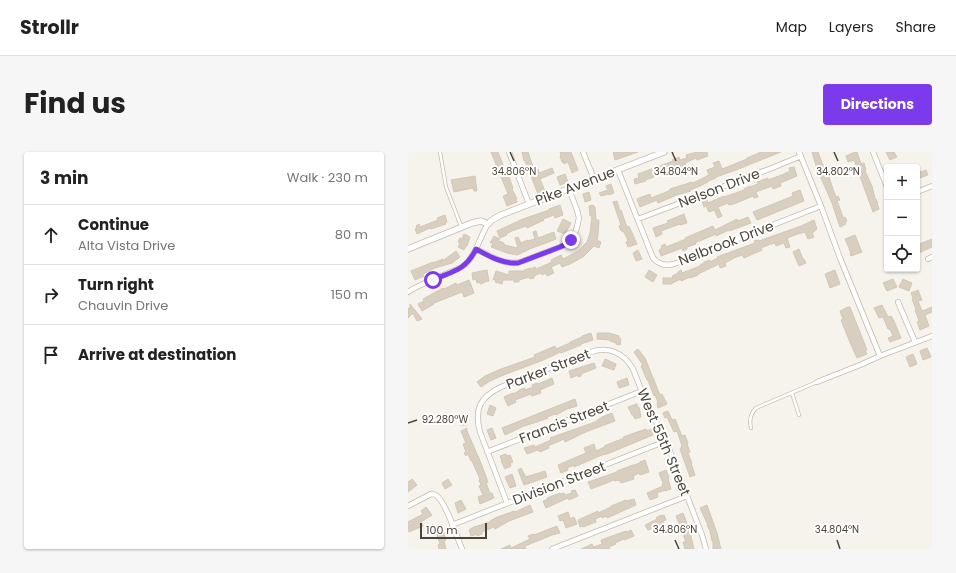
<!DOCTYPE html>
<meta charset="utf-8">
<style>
body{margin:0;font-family:Poppins,sans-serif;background:#f6f6f6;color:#222}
.controls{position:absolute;right:12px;top:12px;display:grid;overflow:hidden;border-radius:4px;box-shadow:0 1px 3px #0004}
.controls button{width:36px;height:36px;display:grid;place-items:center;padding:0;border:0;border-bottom:1px solid #e0e0e0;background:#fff;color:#222;font:20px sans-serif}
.scale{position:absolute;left:12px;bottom:10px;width:67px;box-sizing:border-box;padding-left:4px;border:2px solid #4b4439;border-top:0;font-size:11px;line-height:14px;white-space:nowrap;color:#4b4439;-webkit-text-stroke:3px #fff;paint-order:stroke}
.stop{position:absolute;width:12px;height:12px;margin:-9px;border:3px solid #7c3aed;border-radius:50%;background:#fff}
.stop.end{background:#7c3aed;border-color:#fff;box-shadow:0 1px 4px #0008}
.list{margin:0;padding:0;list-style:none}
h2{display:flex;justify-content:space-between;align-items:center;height:52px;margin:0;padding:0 16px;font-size:17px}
h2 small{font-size:13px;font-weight:400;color:#767676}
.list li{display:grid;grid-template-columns:26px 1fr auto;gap:12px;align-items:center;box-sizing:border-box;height:60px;padding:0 16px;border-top:1px solid #e0e0e0}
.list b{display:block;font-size:15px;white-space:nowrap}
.list p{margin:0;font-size:13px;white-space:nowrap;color:#767676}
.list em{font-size:13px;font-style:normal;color:#767676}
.icon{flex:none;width:22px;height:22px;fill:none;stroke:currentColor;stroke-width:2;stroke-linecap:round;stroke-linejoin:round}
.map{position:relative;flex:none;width:524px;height:397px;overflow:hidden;border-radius:4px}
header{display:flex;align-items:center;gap:24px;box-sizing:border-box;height:56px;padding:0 20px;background:#fff;border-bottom:1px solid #e0e0e0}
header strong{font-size:19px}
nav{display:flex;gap:22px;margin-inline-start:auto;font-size:14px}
.intro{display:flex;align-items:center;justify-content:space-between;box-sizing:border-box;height:96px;padding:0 24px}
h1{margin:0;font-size:28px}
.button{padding:10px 18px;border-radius:4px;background:#7c3aed;color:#fff;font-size:14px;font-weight:700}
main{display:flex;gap:24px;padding:0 24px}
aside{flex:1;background:#fff;border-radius:4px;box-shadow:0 1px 3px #0004}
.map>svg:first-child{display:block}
</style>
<header>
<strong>Strollr</strong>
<nav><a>Map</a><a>Layers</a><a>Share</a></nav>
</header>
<div class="intro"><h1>Find us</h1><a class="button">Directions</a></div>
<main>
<aside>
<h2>3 min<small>Walk · 230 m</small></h2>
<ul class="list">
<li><svg class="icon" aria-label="ahead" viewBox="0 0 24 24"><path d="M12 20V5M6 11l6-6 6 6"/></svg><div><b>Continue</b><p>Alta Vista Drive</p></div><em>80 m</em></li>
<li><svg class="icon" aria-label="right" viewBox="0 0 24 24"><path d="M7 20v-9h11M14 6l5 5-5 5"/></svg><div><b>Turn right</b><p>Chauvin Drive</p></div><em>150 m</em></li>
<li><svg class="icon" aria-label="arrive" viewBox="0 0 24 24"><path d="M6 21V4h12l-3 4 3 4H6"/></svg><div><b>Arrive at destination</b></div></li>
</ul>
</aside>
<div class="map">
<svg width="524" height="397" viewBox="0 0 524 397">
<rect width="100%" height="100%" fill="#f6f3ec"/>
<path fill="#d8cfc1" stroke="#d3c7b4" d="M83 0H90L97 18H99L100 22 105 36 104 37 109 47H108L109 50 99 54 95 44 100 42Z
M114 0H120L125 15H126L127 18 130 17 131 21 144 16 146 21 132 27 137 39 130 42 117 9H116Z
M152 0H163L170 18 164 21 160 10 156 12 155 10H154L152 4 153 3Z
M205 0H230L207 8Z
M289 0H299L300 4 289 8 288 6 277 11 278 13 269 17 268 14 261 17V18L257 19V18L249 21 250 22 245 24 246 25 237 28 238 29 227 32 226 27 231 26 230 22 265 9 264 8 271 5 272 8 279 6 278 3Z
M351 0H373L328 18 308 25V26L300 29V30L290 35 282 38 283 39 269 43 250 51 249 48 232 55 229 47 242 42 243 46 261 39 262 37 284 30 285 31 301 23 299 18 307 15 305 11 311 9 314 17 339 7V6L351 1Z
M404 0H410L416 16 419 15 422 25H421L425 37 428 45 430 44 432 48 429 49 434 62 435 66 437 65 439 69 437 70 438 72 432 75 424 51 409 17Z
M447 0H449L453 12 456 11 458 18 457 19 464 34 467 47H468L470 51H469L471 57 465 60 446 8 440 10 438 4Z
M478 0H486L489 5 482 8Z
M386 15 389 24 372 31 373 34 365 37 364 34 348 40 350 45 346 46 345 44 326 52 321 53 320 51 310 55 314 64 310 66 306 58 301 60 298 54 296 55 294 49 299 47 300 51 316 44V45L322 43 336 38V37L342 34V35L350 32 349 30 360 26V28L376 22 382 19 381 16Z
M518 18 520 23 509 27V21Z
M157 22 160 30 152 33 149 25Z
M67 24 69 39H66L65 36 46 40 43 28Z
M203 32 206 41 201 43V42L193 44 191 41 200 38 198 34Z
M392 38 396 49 349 68 345 60 385 44 384 41Z
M181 40 183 48 177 50 175 42Z
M209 49 212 59 213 58 219 75 221 74 229 92 220 95 218 90 220 89 217 82 215 79H213L211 74 213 73 205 50Z
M152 53 155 63 147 66 146 63 135 67 136 68 119 76 118 74 104 79 98 82 99 83 92 86 89 79 115 67 141 58V57Z
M185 53 187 55 188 68H191L190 83 189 88 193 90 191 96 186 94 175 105 162 112 154 115 152 111 143 115 146 121 139 124 138 121 134 123 133 121 126 124V126L122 127 121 125 111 128V130H106V128H95L94 132 87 130 88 127 85 128 88 119 101 123V119H117L116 118 123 116V117L127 115 128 117 144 110 143 108 153 103 155 107 170 99 179 90 182 81 184 64H182L181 54Z
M276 62 279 71 272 73V72L253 79 254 82 248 85 245 76 260 71 259 69Z
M37 63 39 70 37 71 38 72 23 77 22 76 9 82 7 77 9 76 8 74 11 72 12 75 30 68 29 66Z
M340 65 343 71 321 79V78L308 84V82L287 91 288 92 279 95V97L275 99 274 96 253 104 251 98 254 96 253 94 257 92 258 95 278 87 277 86 305 74 307 78 329 67 330 69Z
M155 67 163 71 157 82 149 79Z
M406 68 409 77 407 78V79L404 81 406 85 400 87 397 80 390 82 379 86 382 95 378 96 376 91 368 94 367 91 363 92 353 96 354 98 336 106 334 103 326 106 317 111 318 114 312 116 311 112 290 122V123L282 126V125L273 129V127L264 131V132H255V126H265L264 124 270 121V120L273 118 274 121 292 114V113L296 111V110L302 108V110L310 106 309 105 347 91 346 89 351 88V89L393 74Z
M128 79 130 86 146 80 148 87 138 91 124 96 109 103 99 101 83 95 85 91H82L86 84 92 87 89 88 96 91V93L110 96 107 86 110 85 113 91 120 88V89L127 87 125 80Z
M56 82 62 85 59 94H58L56 98 50 95 52 91 50 90 52 86 54 87Z
M447 83 454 100 443 104 442 101H443L437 87Z
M524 87V95L511 101 509 97V93Z
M391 97 395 107H396L398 111 391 114 385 100Z
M230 98 234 107 228 109 225 101Z
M48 99 52 105 44 111 27 116 15 122 16 124 7 128 3 119 25 110V111L35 107 33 110Z
M79 118 81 129 76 130V131L72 132V130L69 131 68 127 65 128 64 121Z
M241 118 249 123 245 130 237 125Z
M427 118 432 132 422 136 417 122Z
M485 127 489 135 479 139 475 131Z
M495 127 504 131 501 139 491 135Z
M61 128 66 141 56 145 54 140 26 151V152L14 159 10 152 16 149 15 147 35 136 36 137 48 131 49 133Z
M510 138 514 148 510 149 514 159 524 155V160L517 163 521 174 512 178 509 170 511 169 507 158 508 157 504 147 505 146 503 141Z
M2 152 11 163 14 167 9 169 5 161 0 166V157L2 155Z
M474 153 480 165 483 164 486 169 493 186 482 190 480 186 485 184 482 177H480L475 165 471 166 466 156Z
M440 155H442L459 198H457L459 202 449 206 441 188 433 168 435 167 432 159Z
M183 181 185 188 173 192V193L153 201 152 200 144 204 133 209 98 222 82 229 73 235 69 230 77 224 93 217 127 205 126 203 147 194 148 197 162 191V190L174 185V184Z
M189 181H201L211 184V186L213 187 212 193 208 192V191L202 189V188L189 187Z
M519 196 523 205 515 208 512 199Z
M230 197 237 206 252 243 254 242 259 252 250 256 249 251 250 250 247 243 246 244 240 228H239L233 214 235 213 226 200Z
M505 202 509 212 502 215 498 205Z
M197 207 208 212 206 218 194 214Z
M186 211 188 216 173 222V224L170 225V223L163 226 161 219Z
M144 226 146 232 132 238 133 241 124 244 123 242 107 248 108 250 100 254 96 245 105 241V242L111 239V238L117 236V238L125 235 124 233 129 231 130 232Z
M219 226 221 233 211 236 209 230Z
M167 247 169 254 159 257 148 263 147 262 139 265 140 266 129 270 116 274 97 283 94 276Z
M229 252 230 256 231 255 233 265 227 267 225 263H224L220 255Z
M82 253 88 256 85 264 79 262Z
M260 259 264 268 267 267 274 284 277 283 280 291 279 292 282 300 280 301 284 311H283L287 323 282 325 272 297H273V295L274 294 269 279 266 280 259 265 257 266 255 261Z
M204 261 207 269 180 279 157 290 156 287 140 294 141 296 132 300 130 298 119 302 116 296 126 293 127 295 143 288 142 286 187 270 194 265Z
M52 262H59V273H52Z
M59 276V279L73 311 80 330 78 331 82 341H84L86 346 72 352 70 345 75 343 71 334 73 333 71 328 72 327 64 309H63L60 302 58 304 56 301 58 300 55 292 58 291 53 279Z
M84 276 88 286 83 288 79 278Z
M238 277 239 279 243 277 245 283 199 302H198L194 303 166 315V313L159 316 160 318 153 321 150 313 178 301 176 296 186 292 188 299 197 295 196 294 216 286 215 285Z
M98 302 99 304 102 303 105 310 102 311 103 314 97 317 93 309H94L92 304Z
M237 308 241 320 232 323 231 321 225 324 226 327 213 331 211 328 207 329 206 328 183 337 180 330 209 320V319L225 313H226L232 311V310Z
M113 316 118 325 137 319 139 325 116 333 110 318Z
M258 318 261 326 260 327 263 337 257 339V338L249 341 250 345 242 348 239 341 255 334 254 332 255 331 251 321Z
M104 322 108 334 102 336 97 325Z
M4 327 9 333 0 340V330Z
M40 327 44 333 37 337 34 331Z
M167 338 170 344 161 348 160 346 138 356 135 349 140 347 139 346 152 341 153 342 156 341 157 343 164 341 163 339Z
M226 347 228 353 199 366V364L194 366V364L187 367 188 370 175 375 174 374 172 375 170 368 190 359V361L203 355V354L218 348 219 349Z
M53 348 58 357 50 361 47 351Z
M122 353 125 360 101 369 87 377 86 375 74 380V382L69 384V382L63 384 61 378 66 375 82 370V369L87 366 106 359 107 360Z
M299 353 309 381 313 397H305V389H304L302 379 299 373H300L292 356Z
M18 355 24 363 13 370 15 374 1 380 0 378V370L15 362 13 359Z
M160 360 162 367 166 365 169 372 158 376 155 368 152 369 150 364Z
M275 361 282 379V380L286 397H277L275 390H278L268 364Z
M253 363V364L256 363 258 368 255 369 256 372 240 378 237 373 249 367 248 366Z
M149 374 152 381 144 383 117 394 118 397H93L102 393 103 396 122 387 120 384 125 382 126 383Z
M35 378 38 388 36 389 38 397H31L30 393 32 392 28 380Z
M223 378 226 384 216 388V387L207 391 208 392 201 395 202 397H173L184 392 185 395 194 392 193 388 218 379 219 380Z"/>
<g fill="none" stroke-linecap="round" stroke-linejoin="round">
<defs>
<path id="service" d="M32 0 38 35 53 74
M384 241 391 263
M343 276C341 268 342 262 348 256L409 230"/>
<path id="minor" d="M101 0 121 52
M175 0 186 27
M391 0 413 54 432 106 472 204
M465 0 479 35
M210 18 245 106C251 113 258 114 266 112L413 54
M509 40 524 34
M230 67 364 16 393 4
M68 97C83 104 98 115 115 109L152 95 158 92 166 84 169 75 171 66 169 58 161 37
M520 107 524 105
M0 140C12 132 27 127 40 121 47 118 54 116 59 111 69 100 72 84 80 72
M490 150 507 190
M409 230 452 213 472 204 524 184
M79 300 234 239
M99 351 72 280C66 257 72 245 93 235L183 200C201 194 216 201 225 217L242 260 255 281 294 383 298 397
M0 354 23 342C26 342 26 342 29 344 38 351 49 385 54 397
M44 373 258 289
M144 397 279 344"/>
<path id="tertiary" d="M0 97 64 71 73 69 80 72 84 68 93 63 256 0"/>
</defs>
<use href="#service" stroke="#c2bbae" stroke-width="4"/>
<use href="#minor" stroke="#c2bbae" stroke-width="6"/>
<use href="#tertiary" stroke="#c2bbae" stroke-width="7"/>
<use href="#service" stroke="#fff" stroke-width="2.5"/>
<use href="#minor" stroke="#fff" stroke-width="4.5"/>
<use href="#tertiary" stroke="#fff" stroke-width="5.5"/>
</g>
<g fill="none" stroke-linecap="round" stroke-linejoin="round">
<path stroke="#7c3aed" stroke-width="5" d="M25 128C45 119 58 118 68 97 81 104 94 112 110 111L152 95 158 92 163 88"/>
</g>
<path fill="none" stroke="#4b4439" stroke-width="1.5" d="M102 0 106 9M264 0 268 9M426 0 430 9M0 271 9 268M267 388 271 397M429 388 432 397"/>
<g text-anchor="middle" stroke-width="4" stroke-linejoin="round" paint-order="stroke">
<g font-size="14" fill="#4b4439" stroke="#fff">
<text transform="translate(167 34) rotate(-21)" y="5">Pike Avenue</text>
<text transform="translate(311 36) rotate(-21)" y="5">Nelson Drive</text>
<text transform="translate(318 91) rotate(-21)" y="5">Nelbrook Drive</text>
<text transform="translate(140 217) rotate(-21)" y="5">Parker Street</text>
<text transform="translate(156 270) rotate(-21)" y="5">Francis Street</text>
<text transform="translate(256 290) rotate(67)" y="5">West 55th Street</text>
<text transform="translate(151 331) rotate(-21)" y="5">Division Street</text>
</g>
</g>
<g font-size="10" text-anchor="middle" fill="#4b4439" stroke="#fff" stroke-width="4" stroke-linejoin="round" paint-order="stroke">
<text x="106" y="23">34.806°N</text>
<text x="268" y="23">34.804°N</text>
<text x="430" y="23">34.802°N</text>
<text x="37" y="271">92.280°W</text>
<text x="267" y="381">34.806°N</text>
<text x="429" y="381">34.804°N</text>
</g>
</svg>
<div class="controls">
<button>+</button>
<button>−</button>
<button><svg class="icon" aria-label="locate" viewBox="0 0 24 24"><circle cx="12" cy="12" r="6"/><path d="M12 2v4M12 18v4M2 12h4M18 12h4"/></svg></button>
</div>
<div class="scale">100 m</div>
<div class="stop" style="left:25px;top:128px"></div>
<div class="stop end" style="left:163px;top:88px"></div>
</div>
</main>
